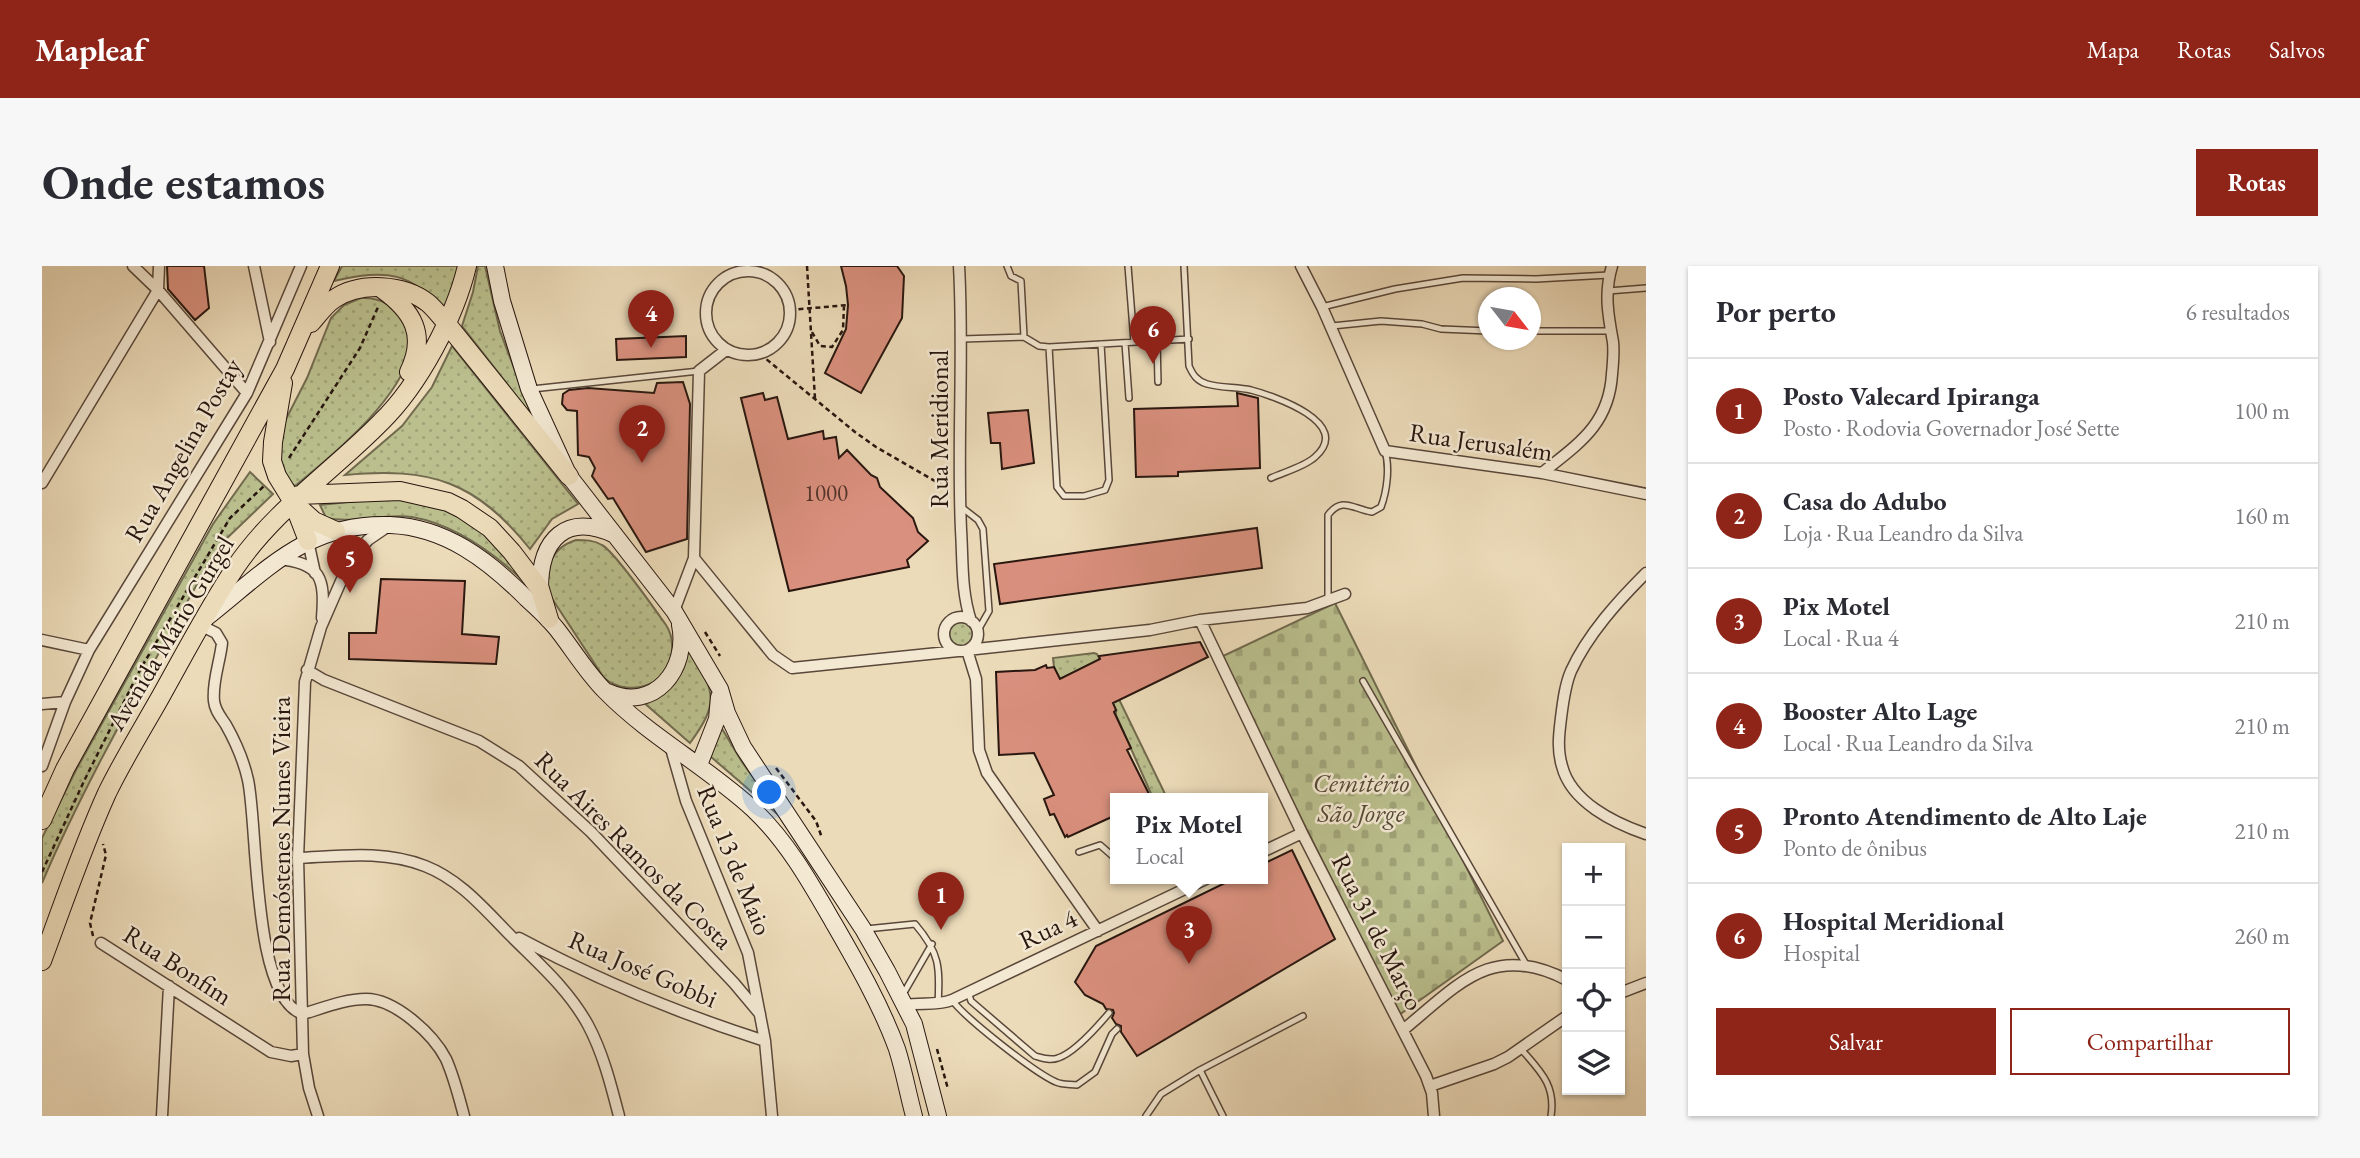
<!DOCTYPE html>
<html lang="pt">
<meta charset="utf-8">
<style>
body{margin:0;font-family:"EB Garamond",serif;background:#f7f7f7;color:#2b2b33}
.controls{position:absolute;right:21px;bottom:21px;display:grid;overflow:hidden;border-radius:0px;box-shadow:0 2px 5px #0004}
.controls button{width:63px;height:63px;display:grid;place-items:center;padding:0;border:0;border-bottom:2px solid #e1e1e2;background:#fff;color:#2b2b33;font:35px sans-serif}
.compass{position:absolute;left:1436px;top:21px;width:63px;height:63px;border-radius:50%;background:#fff;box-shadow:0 2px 5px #0004;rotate:121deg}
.you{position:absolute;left:728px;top:527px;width:24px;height:24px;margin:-18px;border:5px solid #fff;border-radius:50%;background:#1a73e8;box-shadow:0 0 0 10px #1a73e833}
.badge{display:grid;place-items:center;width:46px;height:46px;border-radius:50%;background:#8f2418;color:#fff;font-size:23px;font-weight:700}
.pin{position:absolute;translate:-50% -58px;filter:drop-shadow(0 2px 4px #0008)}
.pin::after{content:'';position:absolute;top:37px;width:24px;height:21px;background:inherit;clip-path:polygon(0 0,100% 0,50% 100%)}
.popup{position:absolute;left:1068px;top:527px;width:158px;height:91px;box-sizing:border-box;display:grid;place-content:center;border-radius:0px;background:#fff;filter:drop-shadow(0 2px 5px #0005);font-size:23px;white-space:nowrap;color:#7c7c81}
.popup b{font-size:26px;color:#2b2b33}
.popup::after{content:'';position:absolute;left:50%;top:100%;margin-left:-14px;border:14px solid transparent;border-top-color:#fff}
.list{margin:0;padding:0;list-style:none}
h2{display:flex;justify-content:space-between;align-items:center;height:91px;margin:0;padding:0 28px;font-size:30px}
h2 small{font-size:23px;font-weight:400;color:#7c7c81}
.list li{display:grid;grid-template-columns:46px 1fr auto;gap:21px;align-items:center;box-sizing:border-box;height:105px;padding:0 28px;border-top:2px solid #e1e1e2}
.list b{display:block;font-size:26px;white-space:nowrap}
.list p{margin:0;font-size:23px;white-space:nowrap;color:#7c7c81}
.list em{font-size:23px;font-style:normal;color:#7c7c81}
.actions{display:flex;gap:14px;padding:21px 28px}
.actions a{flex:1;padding:16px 0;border:2px solid #8f2418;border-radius:0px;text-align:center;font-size:24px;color:#8f2418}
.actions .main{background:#8f2418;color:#fff}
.icon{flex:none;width:38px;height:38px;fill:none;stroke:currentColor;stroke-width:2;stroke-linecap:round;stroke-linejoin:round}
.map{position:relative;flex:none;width:1604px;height:850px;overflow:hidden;border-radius:0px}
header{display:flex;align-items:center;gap:42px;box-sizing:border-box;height:98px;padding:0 35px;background:#8f2418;color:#fff}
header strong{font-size:33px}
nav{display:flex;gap:38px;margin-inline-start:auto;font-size:24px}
.intro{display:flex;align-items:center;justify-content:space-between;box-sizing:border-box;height:168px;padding:0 42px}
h1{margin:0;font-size:49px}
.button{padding:18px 32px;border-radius:0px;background:#8f2418;color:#fff;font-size:24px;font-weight:700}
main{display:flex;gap:42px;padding:0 42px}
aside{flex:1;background:#fff;border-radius:0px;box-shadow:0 2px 5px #0004}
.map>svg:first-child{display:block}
</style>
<header>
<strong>Mapleaf</strong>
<nav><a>Mapa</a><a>Rotas</a><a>Salvos</a></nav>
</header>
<div class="intro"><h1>Onde estamos</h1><a class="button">Rotas</a></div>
<main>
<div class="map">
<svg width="1604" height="850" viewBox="0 0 1604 850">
<defs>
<pattern id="grass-dots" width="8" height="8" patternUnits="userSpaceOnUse" patternTransform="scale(1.75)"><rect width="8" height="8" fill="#babf8d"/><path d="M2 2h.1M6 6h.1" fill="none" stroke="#a0a378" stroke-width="1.8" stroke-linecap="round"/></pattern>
<pattern id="cemetery-stones" width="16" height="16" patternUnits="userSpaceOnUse" patternTransform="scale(1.75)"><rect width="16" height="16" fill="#babf8d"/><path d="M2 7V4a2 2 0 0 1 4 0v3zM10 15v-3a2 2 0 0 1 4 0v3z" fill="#a0a378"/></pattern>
</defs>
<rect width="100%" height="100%" fill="#ecdbb9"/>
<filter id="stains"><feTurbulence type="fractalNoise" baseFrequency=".00286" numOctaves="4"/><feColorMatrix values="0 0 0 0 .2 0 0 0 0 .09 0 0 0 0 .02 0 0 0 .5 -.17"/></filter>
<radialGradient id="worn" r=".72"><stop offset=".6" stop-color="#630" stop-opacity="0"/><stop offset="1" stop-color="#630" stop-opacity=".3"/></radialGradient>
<path fill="url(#grass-dots)" stroke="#716a4e" stroke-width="2" d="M300 0H419L405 48C369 5 345 3 292 15Z
M436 0H443L458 65 490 150 420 60 431 26Z
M319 32C341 31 351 41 365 56 366 67 369 83 366 94 350 140 290 190 253 220L246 215 236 198 242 157 265 112 289 52 302 39Z
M410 80 536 238 510 253 488 283C434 215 388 201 303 209L360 160 390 121Z
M208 206 231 228 181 276 166 298C109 403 47 507 0 617V572L34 504 171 258Z
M373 232 409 244 445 265 489 322C457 291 416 259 370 251 342 247 312 258 284 252L278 239 335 233Z
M534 274C543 274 552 274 560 279 573 286 614 345 624 359 628 365 630 372 630 380 632 417 589 434 562 412L509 331C498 306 509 282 534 274Z
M903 368a16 16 0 1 1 32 0a16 16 0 1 1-32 0Z
M647 381C671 426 680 433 648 477L600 435 639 404Z
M1052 387 1055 388 1125 532H1111L1074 449V444L1051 397 1018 413 1012 401 1011 392Z
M679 461 700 496 741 553 668 490Z"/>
<path fill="url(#cemetery-stones)" stroke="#716a4e" stroke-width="2" d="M1293 337 1461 675 1357 749 1179 391Z"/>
<path fill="#da907e" stroke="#28160f" stroke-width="2" d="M125 0H162L167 42 153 54 126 23Z
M799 0H855L862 10 860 52 819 127 783 107 804 63 806 39 804 20Z
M644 70V91L575 94 574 73Z
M641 116 648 138 645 273 604 286 571 232 566 233 550 210 553 202 547 191 536 189 535 145 525 144 520 138 521 128 527 124 546 122 612 127 615 117Z
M721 127 723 134 735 131 746 173 781 165 782 173 794 171 797 192 805 184 829 209 835 212 838 221 871 252 876 266 886 275 865 294 867 301 747 325 699 132Z
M1195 127 1216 132 1218 202 1136 206V210L1094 211 1092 143 1196 140Z
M986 144 992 197 960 203 958 177H949L946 147Z
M1215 262 1220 302 958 338 952 298Z
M339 313 423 315 420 368 457 371 454 398 307 393V367H334Z
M1158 376 1166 391 1071 437 1074 444 1072 446 1089 482 1085 484 1109 532H1074V549L1026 571 1025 569 1023 571 1012 548 1008 549 1002 533 1012 529 992 487 957 489 954 406 993 404 1004 399 1005 402 1012 401 1018 413 1058 393 1057 390Z
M1250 584 1293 673 1095 790 1079 766V760L1074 758 1070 752 1072 747 1071 744 1064 743 1061 738 1043 729 1033 716 1054 680 1193 612H1221V598Z"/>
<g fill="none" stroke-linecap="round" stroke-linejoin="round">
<defs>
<path id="lane" d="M965 0 969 10 979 15 982 71
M1086 0 1092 76
M1142 0 1147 100C1151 109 1155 115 1165 118 1179 122 1195 121 1209 124 1232 130 1312 157 1273 191 1262 201 1242 206 1229 212
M1566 25 1604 22
M1280 41 1353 23 1421 12 1494 13 1567 9
M1290 60 1339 55 1380 58 1399 63 1447 65
M1489 65H1568
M920 73 982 71 997 80 1007 81 1147 73
M1115 75 1116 116
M1083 77 1087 132
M1007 81 1015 221 1022 230H1042L1063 224 1067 214 1059 78
M490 123 657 105
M918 240 936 254 941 263 947 345 935 366
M1286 334V249C1300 230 1311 243 1330 246L1339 241C1345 225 1348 201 1343 185
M1321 415 1485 700
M1037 586 1058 579 1074 593
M824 663 873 658C898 687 898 701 896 739
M926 726 929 735 993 790C1000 792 1008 795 1016 792 1032 787 1056 760 1067 747
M860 730 890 678
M910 734C923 752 993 807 1014 816 1020 819 1028 818 1035 819L1053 806 1070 768 1075 763
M1479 783C1498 805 1514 819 1509 850
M1158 804 1181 850
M1104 850 1119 828 1158 804 1261 750"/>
<path id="street" d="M91 0 116 24 205 127
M212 0 228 76
M917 0C922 88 915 176 919 264 921 295 919 325 929 355
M1259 0 1280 41 1343 185 1500 207 1604 228
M664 47a42 42 0 1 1 84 0a42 42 0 1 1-84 0Z
M1500 207C1536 178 1567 159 1570 108 1571 98 1572 86 1571 76 1566 49 1562 27 1570 0
M0 217 116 24 117 0
M266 275 273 307
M652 292 731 389 750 402 916 385
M236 293C280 297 283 313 280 352
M1604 307C1576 335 1546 368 1529 405 1523 419 1521 436 1519 452 1517 468 1515 484 1520 500 1529 536 1572 557 1604 568
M632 345 652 292 657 105 684 84
M902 368a17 17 0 1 1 34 0a17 17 0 1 1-34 0Z
M1158 354 1260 567 1384 810 1390 827 1392 850
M158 359 174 367 180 377C178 396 170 416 172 435 173 445 179 451 184 459 193 475 202 496 206 514 216 560 210 733 261 748 281 742 303 733 324 733 353 733 391 768 404 793 412 811 417 831 422 850
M0 374 47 384
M265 404 282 414 437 475 477 500 549 566 692 717 718 748
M0 438 23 436
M628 479 644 535 706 687 723 775 730 850
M0 500 23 436 47 384 205 127 259 0
M1220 586 1260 567
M256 592C299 590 342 584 383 600 419 614 443 644 470 671 497 698 527 724 546 759 561 787 569 819 577 850
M1056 665 945 507 937 484 934 413 925 384 1108 364 1158 354 1265 342 1303 328
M477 672C556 714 638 748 723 775
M59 677 229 786 249 790 261 788
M1578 727 1604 717
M863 739C879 736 894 740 910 734L1166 612
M1361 764C1416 719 1450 675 1525 714
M1388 820 1452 798 1466 791 1525 750
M120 850 127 720
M276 850 267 822 261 788 256 592 263 416 279 361 303 306 313 288 326 274 345 261"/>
<path id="secondary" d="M453 0 460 35 487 123 527 210 632 345 678 423 685 447 701 481 821 663 845 705 872 758 896 850
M498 323C498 273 524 246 573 269
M164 352C224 305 265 256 348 259 403 261 446 294 484 332 494 341 505 351 514 362 530 382 544 406 563 425 607 470 664 500 711 543 745 575 768 616 791 656 814 696 839 739 855 783 862 805 866 828 872 850
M566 426C612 447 647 403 638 359
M657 499 675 453 677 431"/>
<path id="primary" d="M340 23C371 45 385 69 367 106
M269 57C276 49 283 39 292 33 318 15 362 18 386 37 393 43 399 51 405 58L527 210
M241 117 231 176 230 195 235 210 251 236 266 275
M257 229 358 225 406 236 420 243 448 262 470 286 498 323 507 353
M253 238 272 255 294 265
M0 554 23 503 243 103 288 0
M0 695C21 639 40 582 65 527 81 494 101 462 119 430 143 387 166 343 193 302 232 244 291 205 339 156 377 119 413 51 425 0"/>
</defs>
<use href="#lane" stroke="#59473a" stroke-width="8"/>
<use href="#street" stroke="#59473a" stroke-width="13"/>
<use href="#secondary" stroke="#28160f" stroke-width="18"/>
<use href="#primary" stroke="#28160f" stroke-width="20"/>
<path stroke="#28160f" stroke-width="2.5" stroke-dasharray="5 3.5" stroke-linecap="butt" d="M706 0V5
M765 0 773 133
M748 44 806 39
M770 66 778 80 790 81 801 64 802 39
M718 88 813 166 834 181 905 222
M247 192 318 82 336 41
M663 366 678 390
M734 502 774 555 780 572
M0 606 43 513 99 402 188 252 222 220
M51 670 48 657 64 589 61 578
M895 783 906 823"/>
<use href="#lane" stroke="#f3e8d2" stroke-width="5"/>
<use href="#street" stroke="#f3e8d2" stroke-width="10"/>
<use href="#secondary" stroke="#f3e8d2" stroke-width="16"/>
<use href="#primary" stroke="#ecdbb9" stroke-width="18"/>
</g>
<g text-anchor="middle" stroke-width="5" stroke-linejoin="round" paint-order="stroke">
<g font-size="23" fill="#54342b">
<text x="784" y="235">1000</text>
</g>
<g font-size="26" fill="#28160f" stroke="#f3e8d2">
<text transform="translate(897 163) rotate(-90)" y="9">Rua Meridional</text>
<text transform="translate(1439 176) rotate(8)" y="9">Rua Jerusalém</text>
<text transform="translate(141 184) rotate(-60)" y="9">Rua Angelina Postay</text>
<text transform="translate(128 367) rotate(-59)" y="9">Avenida Mário Gurgel</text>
<text transform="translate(239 583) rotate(-90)" y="9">Rua Demóstenes Nunes Vieira</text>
<text transform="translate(592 584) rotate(45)" y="9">Rua Aires Ramos da Costa</text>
<text transform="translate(693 594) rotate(68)" y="9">Rua 13 de Maio</text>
<text transform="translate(1006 663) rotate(-25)" y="9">Rua 4</text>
<text transform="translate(1336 666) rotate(63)" y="9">Rua 31 de Março</text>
<text transform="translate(136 699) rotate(33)" y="9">Rua Bonfim</text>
<text transform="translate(601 703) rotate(23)" y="9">Rua José Gobbi</text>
</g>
<g font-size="26" font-style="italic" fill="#544935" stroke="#f3e8d2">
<text x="1319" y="526">Cemitério<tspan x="1319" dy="30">São Jorge</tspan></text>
</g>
</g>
<rect width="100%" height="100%" filter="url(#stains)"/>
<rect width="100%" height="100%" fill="url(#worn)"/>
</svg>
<div class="controls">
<button>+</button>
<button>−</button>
<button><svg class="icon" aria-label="locate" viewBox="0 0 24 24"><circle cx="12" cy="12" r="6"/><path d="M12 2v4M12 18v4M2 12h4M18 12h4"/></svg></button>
<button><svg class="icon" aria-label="layers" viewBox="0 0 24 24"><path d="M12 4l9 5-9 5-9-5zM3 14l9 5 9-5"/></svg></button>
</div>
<svg class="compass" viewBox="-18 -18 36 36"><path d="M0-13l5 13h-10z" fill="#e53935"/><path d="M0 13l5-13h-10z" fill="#7c7c81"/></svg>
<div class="you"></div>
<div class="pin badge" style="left:899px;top:664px">1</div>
<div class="pin badge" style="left:600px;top:197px">2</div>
<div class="pin badge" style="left:1147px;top:698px">3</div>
<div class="popup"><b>Pix Motel</b>Local</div>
<div class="pin badge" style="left:609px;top:82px">4</div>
<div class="pin badge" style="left:308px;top:327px">5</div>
<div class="pin badge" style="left:1111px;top:98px">6</div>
</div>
<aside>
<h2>Por perto<small>6 resultados</small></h2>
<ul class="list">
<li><span class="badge">1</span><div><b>Posto Valecard Ipiranga</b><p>Posto · Rodovia Governador José Sette</p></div><em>100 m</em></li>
<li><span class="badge">2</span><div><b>Casa do Adubo</b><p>Loja · Rua Leandro da Silva</p></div><em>160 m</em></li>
<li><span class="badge">3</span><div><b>Pix Motel</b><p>Local · Rua 4</p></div><em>210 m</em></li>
<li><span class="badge">4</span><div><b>Booster Alto Lage</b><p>Local · Rua Leandro da Silva</p></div><em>210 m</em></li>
<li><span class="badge">5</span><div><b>Pronto Atendimento de Alto Laje</b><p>Ponto de ônibus</p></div><em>210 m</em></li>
<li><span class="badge">6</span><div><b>Hospital Meridional</b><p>Hospital</p></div><em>260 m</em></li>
</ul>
<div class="actions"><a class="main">Salvar</a><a>Compartilhar</a></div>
</aside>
</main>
